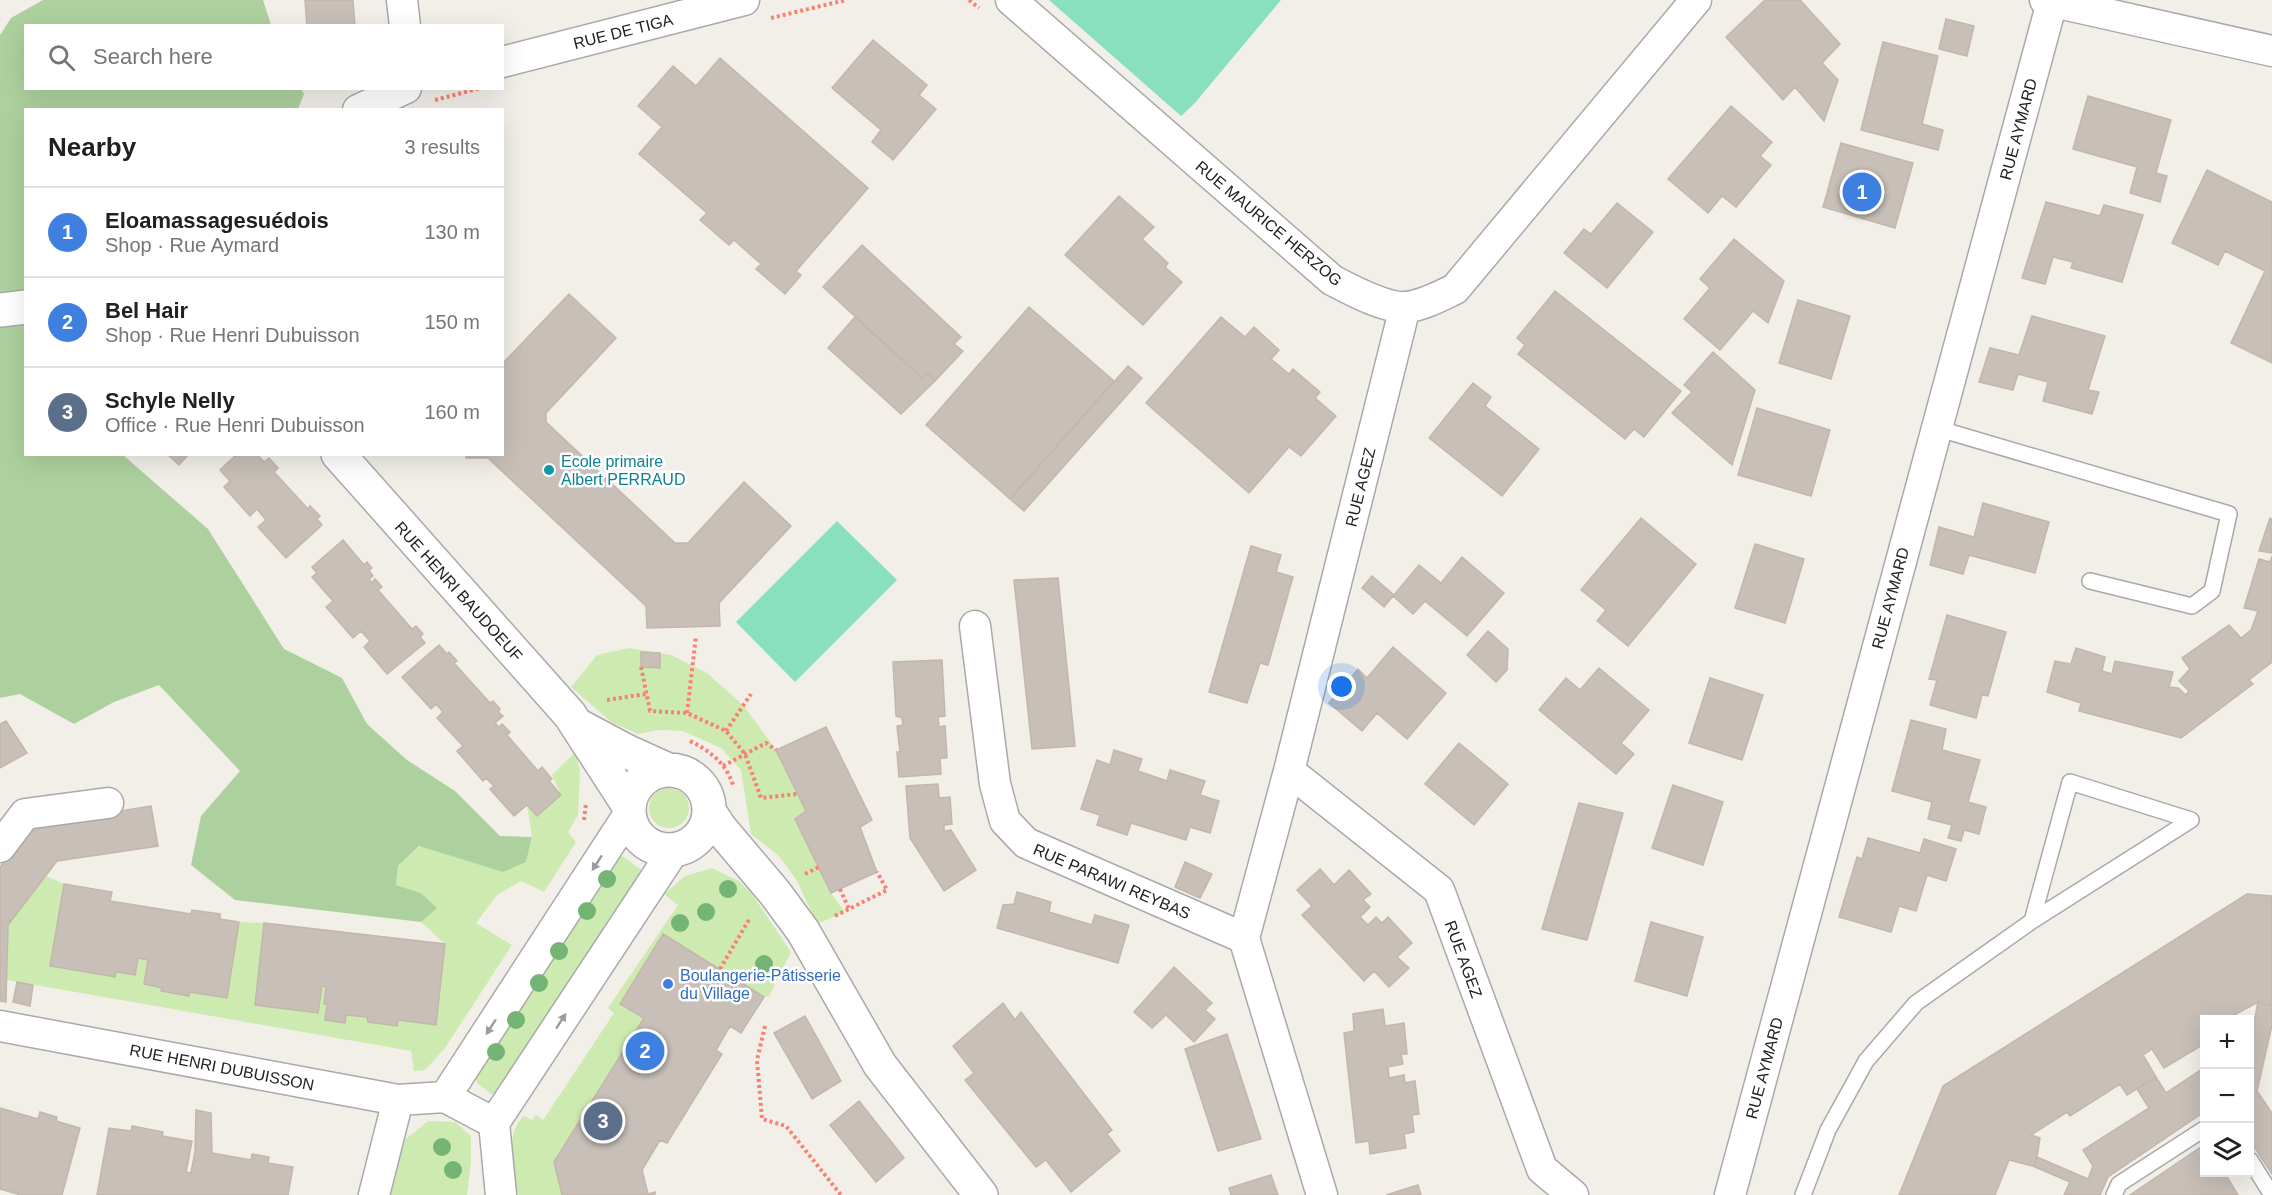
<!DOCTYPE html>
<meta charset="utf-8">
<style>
body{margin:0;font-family:Arial,sans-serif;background:#f6f6f6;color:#202124}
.controls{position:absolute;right:18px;bottom:18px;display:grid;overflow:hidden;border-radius:0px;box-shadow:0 6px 24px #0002}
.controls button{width:54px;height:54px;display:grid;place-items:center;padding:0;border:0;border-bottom:2px solid #e0e0e0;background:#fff;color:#202124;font:30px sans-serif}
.you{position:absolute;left:1342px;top:687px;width:21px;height:21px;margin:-15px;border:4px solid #fff;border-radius:50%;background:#1a73e8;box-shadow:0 0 0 9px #1a73e833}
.badge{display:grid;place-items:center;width:39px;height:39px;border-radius:50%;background:#d93025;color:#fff;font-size:20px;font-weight:700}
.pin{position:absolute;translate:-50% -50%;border:3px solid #fff;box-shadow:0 2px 6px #0006}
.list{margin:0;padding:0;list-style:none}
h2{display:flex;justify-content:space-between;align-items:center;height:78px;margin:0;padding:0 24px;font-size:26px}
h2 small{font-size:20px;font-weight:400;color:#757577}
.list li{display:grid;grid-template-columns:39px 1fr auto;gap:18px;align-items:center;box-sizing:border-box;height:90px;padding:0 24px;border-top:2px solid #e0e0e0}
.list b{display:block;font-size:22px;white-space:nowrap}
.list p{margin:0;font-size:20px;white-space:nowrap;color:#757577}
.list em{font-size:20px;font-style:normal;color:#757577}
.icon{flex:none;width:33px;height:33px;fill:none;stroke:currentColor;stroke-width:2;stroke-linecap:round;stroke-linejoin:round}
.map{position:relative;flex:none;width:2272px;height:1195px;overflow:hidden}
.search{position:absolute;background:#fff;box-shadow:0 6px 24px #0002;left:24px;top:24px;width:480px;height:66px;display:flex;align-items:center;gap:15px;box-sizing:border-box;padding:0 21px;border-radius:0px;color:#757577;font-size:22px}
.panel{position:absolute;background:#fff;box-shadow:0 6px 24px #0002;left:24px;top:108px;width:480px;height:348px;border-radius:0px}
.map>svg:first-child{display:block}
</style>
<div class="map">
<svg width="2272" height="1195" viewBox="0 0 2272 1195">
<rect width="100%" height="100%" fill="#f2efe9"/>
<path fill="#cdebb0" d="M629 648 671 655 707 673 744 706 776 750 806 811 795 819 831 893 845 912 817 924 797 881 779 856 751 834 741 770 721 748 683 731 659 730 638 734 611 722 571 687 597 655Z
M575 752 580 771 578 815 568 832 576 842 544 892 521 881 497 895 476 923 512 945 445 1048 425 1070 414 1071 411 1051 7 980 8 925 46 876 64 884 50 966 135 975 138 958 148 960 144 984 162 988 161 990 189 995V992L226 998 239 922 264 923 255 1005 318 1013 322 986 326 987 324 1003 327 1004 325 1020 345 1022 346 1015 367 1017 368 1022 397 1026 398 1020 436 1025 445 944 421 922 436 908 421 893 396 885 398 866 420 846 457 856 526 862 532 837 527 805 561 795 552 775Z
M649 808a20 20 0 1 1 40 0a20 20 0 1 1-40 0Z
M621 855 648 875 506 1093 491 1094 477 1083 473 1072 616 857Z
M712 868 739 881 752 894 791 952 769 996 764 997 663 934 621 1004 644 1018 555 1162 562 1195H518C513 1172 504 1133 524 1116L532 1120 536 1115 543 1120 614 1013 608 1008 678 905 664 894 685 876Z
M428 1121 455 1122 471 1136V1161L467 1195H391L401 1143Z"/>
<path fill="#add19e" d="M43 0H263L271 25 26 26V88H300L304 94 298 109 26 110V454L123 455 208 529 284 649 342 678 367 724 407 760 455 791 500 836 532 837 526 862 503 872 419 846 398 866 396 885 421 893 437 908 421 922 235 900 191 865 201 816 240 771 159 685 114 702 74 724 20 694 0 698V35L11 18Z"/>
<path fill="#88e0be" d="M1049 0H1281L1194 104 1181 116Z
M837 521 897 580 795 682 736 622Z"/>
<path fill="#c7bfb8" stroke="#c4b6ab" stroke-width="1.5" d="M305 0H353L355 26H307Z
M1765 0H1800L1840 44 1822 63 1838 80 1824 121 1795 87 1783 100 1726 37Z
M1946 19 1974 26 1967 56 1939 49Z
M873 40 927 85 919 95 936 109 893 160 872 142 881 130 832 88Z
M1883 42 1938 56 1922 124 1943 130 1938 150 1861 130Z
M720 58 868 188 796 271 801 275 785 294 756 269 761 264 734 240 729 245 700 220 707 213 639 154 662 127 638 106 673 66 696 86Z
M2088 96 2171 120 2156 173 2167 176 2160 202 2130 193 2137 167 2073 149Z
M1731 106 1772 142 1760 156 1771 165 1736 207 1722 196 1708 213 1668 179Z
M1841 143 1913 163 1895 228 1823 207Z
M2207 170 2272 202V363L2231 343 2265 271 2225 251 2218 265 2172 243Z
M1119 196 1154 227 1142 239 1168 263 1165 267 1182 282 1143 325 1065 255Z
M2046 202 2100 216 2104 205 2143 215 2122 282 2071 268 2073 262 2053 257 2045 284 2022 278Z
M1617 203 1653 232 1607 288 1564 253 1584 229 1591 234Z
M1734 239 1784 281 1768 323 1753 311 1720 350 1684 319 1710 288 1700 279Z
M862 245 961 337 954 344 963 351 935 381 927 373 922 378 823 287Z
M1555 291 1681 391 1644 437 1634 429 1625 439 1518 354 1525 345 1517 338Z
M569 294 616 338 546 413V422L675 543H688L744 482 791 526 719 603 720 626 647 628 646 606 488 458H466V454H502V364Z
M1798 300 1850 316 1831 379 1779 363Z
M1029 307 1114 381 1010 499 926 425Z
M2032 316 2105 336 2088 390 2099 392 2092 414 2043 401 2048 382 2018 374 2013 390 1979 382 1990 348 2019 355Z
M855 317 922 378 927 373 935 381 901 414 828 348Z
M1221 317 1245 337 1254 327 1279 350 1271 359 1289 374 1293 369 1320 392 1315 398 1336 416 1301 456 1289 447 1249 493 1146 403Z
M1713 352 1755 390 1732 465 1672 413 1692 392 1684 385Z
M1128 366 1142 378 1024 511 1010 499Z
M1473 383 1491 397 1485 406 1539 449 1502 496 1429 438Z
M1757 408 1830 430 1811 496 1738 475Z
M167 454H189L179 465Z
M237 454H257L264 462 269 458 278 468 274 472 308 509 310 506 320 516 317 519 322 525 286 558 258 527 266 520 257 509 250 516 224 487 230 481 220 470Z
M1983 503 2049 522 2035 573 1969 555 1963 574 1930 565 1939 527 1974 537Z
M1641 518 1696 564 1628 646 1597 621 1606 610 1581 590Z
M2270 518 2272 519V553L2259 551Z
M343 540 364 565 367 562 372 568 369 570 373 576 369 579 372 583 375 579 382 587 378 590 412 629 416 626 423 634 420 637 425 643 387 674 364 647 370 641 361 631 353 638 326 607 333 601 312 577 317 573 312 567Z
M1755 544 1804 559 1785 623 1735 608Z
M1251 546 1281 555 1276 572 1293 577 1268 665 1260 663 1247 703 1209 692Z
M2272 556V662L2249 680 2253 684 2181 738 2079 711 2081 703 2047 692 2055 661 2071 664 2076 648 2105 657 2102 671 2112 674 2115 661 2173 672 2169 687 2178 688 2186 695 2189 691 2179 681 2190 669 2182 658 2229 625 2241 638 2251 630 2258 611 2244 608 2259 559 2270 562Z
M1462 557 1504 593 1467 636 1425 601 1413 614 1393 596 1384 607 1362 588 1372 576 1394 595 1419 565 1441 583Z
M1058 578 1075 746 1032 749 1014 580Z
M1947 615 2006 632 1988 696 1982 695 1976 718 1930 705 1937 680 1929 679Z
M1488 631 1508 649 1507 670 1496 682 1467 655Z
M439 645 447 654 449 652 457 661 454 663 490 703 493 701 500 709 498 712 503 716 495 723 499 727 502 724 510 732 507 735 538 771 542 767 552 779 549 781 561 795 537 816 527 805 514 816 490 789 494 786 486 778 483 781 457 751 463 746 437 718 443 712 436 704 431 709 402 677Z
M1393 647 1446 693 1407 739 1377 713 1362 731 1329 703 1358 669 1367 678Z
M641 652 660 653V668L641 667Z
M942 660 945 716 938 717 939 727 945 726 947 758H940L941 774 899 777 897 752H900L897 726 903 725 902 718 896 716 893 662Z
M1599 668 1649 710 1621 743 1634 754 1616 774 1539 710 1566 678 1580 690Z
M1710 678 1763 695 1742 760 1689 743Z
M1911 720 1946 729 1942 750 1980 760 1968 802 1986 807 1979 834 1964 830 1961 841 1948 838 1952 825 1928 819 1932 802 1892 791Z
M6 721 27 753 0 768V724Z
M826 727 872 820 860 827 877 872 831 893 795 819 806 811 776 750Z
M1459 743 1508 784 1474 825 1425 784Z
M1114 750 1142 759 1138 771 1167 781 1170 770 1205 781 1200 795 1219 801 1210 833 1190 827 1186 840 1131 823 1127 835 1097 825 1100 815 1081 809 1097 760 1110 765Z
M938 784 939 798 950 797 952 824 944 825V831L951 830 976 870 944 891 910 838 906 786Z
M1673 785 1723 802 1703 865 1652 848Z
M1579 803 1623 813 1587 940 1542 929Z
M151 806 158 846 57 861 8 925 6 1002 0 1001V867L32 825Z
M1868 838 1920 853 1924 839 1956 849 1946 881 1927 875 1916 911 1899 906 1891 932 1839 917 1857 857 1862 859Z
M1185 862 1212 874 1200 898 1175 887Z
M1320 869 1334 885 1349 870 1371 894 1363 900 1370 907 1360 917 1368 925 1376 917 1382 923 1388 917 1412 943 1397 957 1409 968 1389 987 1374 971 1364 981 1302 915 1312 906 1297 890Z
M64 884 112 892 110 901 191 914 192 910 220 914V919L239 922 227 998 189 992V996L161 991 162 988 144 984 148 960 138 958 135 975 116 972 115 977 50 966Z
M1017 892 1051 902 1049 912 1092 925 1095 915 1129 925 1118 963 997 928 1003 905 1014 904Z
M2247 894 2272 896V1006L2258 1002 2225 1020H2204V1044L2164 1068 2152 1049 2143 1055 2156 1077 2127 1095 2120 1084 2070 1116 2067 1112 2031 1135 2040 1138 2037 1157 2033 1166 2009 1160 1995 1195H1899L1943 1086Z
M1651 922 1703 937 1687 996 1635 981Z
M264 923 445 944 436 1025 398 1020 397 1026 368 1022 367 1017 346 1015 345 1023 325 1020 327 1004H324L326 987 322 986 318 1013 255 1005Z
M663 934 764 997 741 1033 730 1026 716 1050 722 1054 667 1143 660 1140 642 1170 648 1194 655 1192V1195H562L554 1162 644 1018 620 1004Z
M1174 967 1212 1003 1205 1010 1215 1019 1194 1042 1166 1015 1152 1028 1134 1012Z
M17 982 33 985 30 1006 13 1002Z
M2258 1002 2272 1006V1025L2257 1091 2272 1113V1174L2250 1141V1043Z
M1003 1003 1015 1020 1021 1012 1112 1130 1107 1134 1120 1151 1071 1192 1046 1160 1036 1167 965 1080 974 1073 953 1046Z
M1383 1009 1385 1026 1404 1023 1407 1054H1401L1403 1064 1388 1067 1389 1078 1404 1075 1405 1083 1415 1081 1419 1114 1412 1115 1414 1132 1404 1134 1406 1148 1370 1154 1369 1141 1356 1143 1344 1033 1354 1031 1353 1014Z
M805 1016 841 1081 812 1099 774 1033Z
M1227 1034 1261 1139 1218 1151 1185 1049Z
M2204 1068V1112L2108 1177 2100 1195H2064L2070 1182 2033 1166 2037 1157 2088 1179 2093 1166 2083 1150 2149 1108 2137 1089 2156 1077 2166 1093Z
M859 1101 904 1158 876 1182 830 1125Z
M0 1108 38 1119 40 1112 57 1117 56 1121 80 1128 62 1195H21L0 1189Z
M196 1110 211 1113 212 1153 251 1160 252 1154 269 1157 268 1163 293 1167 288 1195H97L109 1128 131 1131 132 1126 163 1132 162 1136 192 1141 186 1172 191 1173 195 1151Z
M2204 1145V1172H2224L2238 1195H2130Z
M1271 1175 1278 1195H1231L1229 1188Z
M1418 1185 1421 1195H1386Z"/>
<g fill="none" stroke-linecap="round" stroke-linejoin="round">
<defs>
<path id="service" d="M1936 428 2229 514 2212 591 2192 606 2090 581
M2032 921 2070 782 2191 820
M2250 1160 2272 1195
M1803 1195 1828 1130 1866 1061 1916 1003 2032 921 2191 820
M2114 1195 2119 1184 2204 1129"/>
<path id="minor" d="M402 0 405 26
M1011 0 1332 280C1351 290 1386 309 1407 307 1424 305 1440 296 1455 289L1696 0
M2045 0 2272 51
M502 62 744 0
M358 110 406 88
M975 626 995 784 1005 821 1026 843 1244 938
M1289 771 1439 890 1542 1169 1573 1195
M0 847 25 814 108 803
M0 1026 398 1100 445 1097 494 1123
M445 1097 629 814
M494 1123 674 850
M494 1123 501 1195
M374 1195 398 1100
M1322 1195 1244 938 1289 771 1405 307
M1730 1195 2052 2"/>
<path id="tertiary" d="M0 310 26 307
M338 454 570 715 629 806
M581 727 626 751 668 770
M629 810a40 40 0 1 1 80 0a40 40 0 1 1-80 0Z
M709 811 720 828 775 893 803 931 880 1065 981 1195"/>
</defs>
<use href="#service" stroke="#a9a9a9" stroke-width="18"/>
<use href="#minor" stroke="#a9a9a9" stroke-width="33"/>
<use href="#tertiary" stroke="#a9a9a9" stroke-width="36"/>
<path stroke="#fa8072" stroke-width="4" stroke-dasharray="3 3" stroke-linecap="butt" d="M969 0 979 8
M771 18 846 0
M435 100 481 88
M641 667 650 711 687 713 726 731 745 754 761 798 797 794
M607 700 646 694
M687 713 696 636
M726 731 751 694
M690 741C710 751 726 763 733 785
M723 766 766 743 776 750
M584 820 586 803
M805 874 819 867
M840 889 849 909
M835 916 887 890 877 872
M720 969 750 918
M765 1026 757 1060 762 1119 786 1126 841 1195"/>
<use href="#service" stroke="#fff" stroke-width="15"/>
<use href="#minor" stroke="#fff" stroke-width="30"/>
<use href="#tertiary" stroke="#fff" stroke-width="33"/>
</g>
<g fill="#74b475">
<circle cx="607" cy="879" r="9"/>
<circle cx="728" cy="889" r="9"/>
<circle cx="587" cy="911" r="9"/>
<circle cx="706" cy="912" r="9"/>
<circle cx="680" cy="923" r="9"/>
<circle cx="559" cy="951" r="9"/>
<circle cx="764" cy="964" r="9"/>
<circle cx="539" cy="983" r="9"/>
<circle cx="516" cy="1020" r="9"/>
<circle cx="496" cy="1052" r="9"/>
<circle cx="442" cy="1147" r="9"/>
<circle cx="453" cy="1170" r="9"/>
</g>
<defs><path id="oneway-solid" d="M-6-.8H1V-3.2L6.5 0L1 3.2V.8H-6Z" transform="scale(1.5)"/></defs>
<g fill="#9c9c9c">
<use href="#oneway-solid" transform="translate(597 863) rotate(123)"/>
<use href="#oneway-solid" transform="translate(561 1021) rotate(-57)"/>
<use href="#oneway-solid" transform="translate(491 1027) rotate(123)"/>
</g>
<circle fill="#0f9aa8" stroke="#fff" stroke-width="2" cx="549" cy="470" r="6"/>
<circle fill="#3f7fe0" stroke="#fff" stroke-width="2" cx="668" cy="984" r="6"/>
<g text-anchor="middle" stroke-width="5" stroke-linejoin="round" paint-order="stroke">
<g font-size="16" fill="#222" stroke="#fff">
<text transform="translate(623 31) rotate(-14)" y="6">RUE DE TIGA</text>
<text transform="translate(2018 129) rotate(-75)" y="6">RUE AYMARD</text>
<text transform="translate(1269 223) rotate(40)" y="6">RUE MAURICE HERZOG</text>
<text transform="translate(1360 487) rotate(-76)" y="6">RUE AGEZ</text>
<text transform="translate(459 591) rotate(48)" y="6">RUE HENRI BAUDOEUF</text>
<text transform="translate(1890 598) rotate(-75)" y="6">RUE AYMARD</text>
<text transform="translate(1112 881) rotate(23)" y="6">RUE PARAWI REYBAS</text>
<text transform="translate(1464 959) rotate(70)" y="6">RUE AGEZ</text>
<text transform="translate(222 1067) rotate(11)" y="6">RUE HENRI DUBUISSON</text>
<text transform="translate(1764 1068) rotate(-75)" y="6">RUE AYMARD</text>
</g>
<g font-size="16" fill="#0d838f" stroke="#fff" text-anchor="start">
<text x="561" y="467">Ecole primaire<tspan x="561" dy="18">Albert PERRAUD</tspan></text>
</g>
<g font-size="16" fill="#366cbe" stroke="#fff" text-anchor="start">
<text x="680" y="981">Boulangerie-Pâtisserie<tspan x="680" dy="18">du Village</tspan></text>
</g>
</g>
</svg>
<div class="controls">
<button>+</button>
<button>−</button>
<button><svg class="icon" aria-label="layers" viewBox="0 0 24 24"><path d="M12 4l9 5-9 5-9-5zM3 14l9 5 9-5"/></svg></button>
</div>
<div class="you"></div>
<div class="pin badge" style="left:1862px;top:192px;background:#3f7fe0">1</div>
<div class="pin badge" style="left:645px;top:1051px;background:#3f7fe0">2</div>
<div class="pin badge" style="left:603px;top:1121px;background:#5c6f8a">3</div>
<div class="search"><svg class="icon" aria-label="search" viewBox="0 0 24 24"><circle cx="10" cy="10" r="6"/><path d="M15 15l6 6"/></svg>Search here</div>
<section class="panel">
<h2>Nearby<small>3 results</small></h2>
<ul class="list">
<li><span class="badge" style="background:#3f7fe0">1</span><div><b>Eloamassagesuédois</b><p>Shop · Rue Aymard</p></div><em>130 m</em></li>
<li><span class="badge" style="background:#3f7fe0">2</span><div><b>Bel Hair</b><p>Shop · Rue Henri Dubuisson</p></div><em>150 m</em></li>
<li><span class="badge" style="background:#5c6f8a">3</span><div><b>Schyle Nelly</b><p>Office · Rue Henri Dubuisson</p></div><em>160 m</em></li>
</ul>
</section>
</div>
